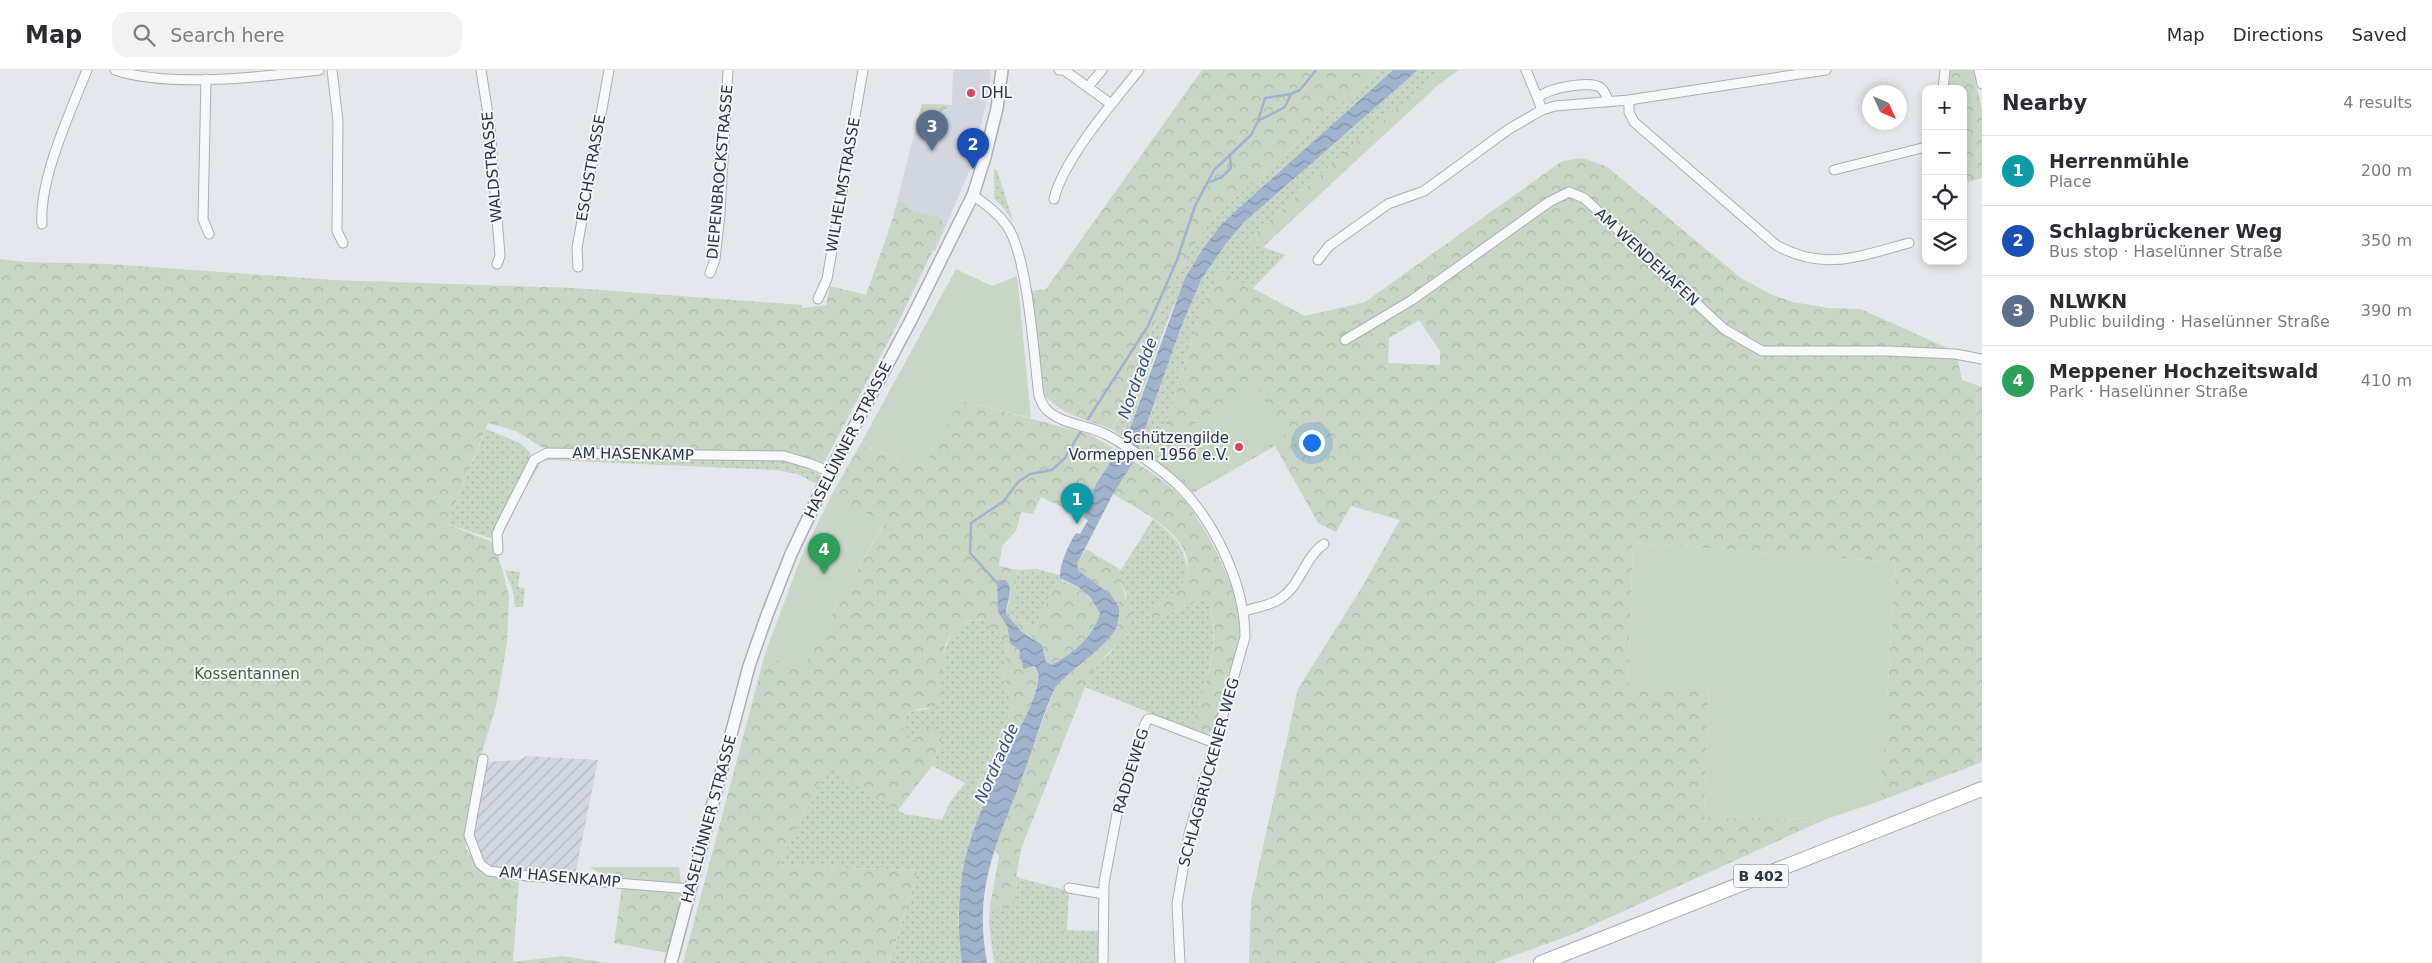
<!DOCTYPE html>
<meta charset="utf-8">
<style>
body{margin:0;font-family:"DejaVu Sans",sans-serif;background:#f2f2f3;color:#2b2b33}
.controls{position:absolute;right:15px;top:15px;display:grid;overflow:hidden;border-radius:10px;box-shadow:0 2px 8px #0003}
.controls button{width:45px;height:45px;display:grid;place-items:center;padding:0;border:0;border-bottom:1px solid #e1e1e2;background:#fff;color:#2b2b33;font:25px sans-serif}
.compass{position:absolute;left:1862px;top:15px;width:45px;height:45px;border-radius:50%;background:#fff;box-shadow:0 2px 8px #0003;rotate:135deg}
.you{position:absolute;left:1311px;top:372px;width:18px;height:18px;margin:-12px;border:4px solid #fff;border-radius:50%;background:#1a73e8;box-shadow:0 0 0 8px #1a73e833}
.badge{display:grid;place-items:center;width:32px;height:32px;border-radius:50%;background:#d1495b;color:#fff;font-size:16px;font-weight:700}
.pin{position:absolute;translate:-50% -41px;filter:drop-shadow(0 1px 2px #0008)}
.pin::after{content:'';position:absolute;top:26px;width:18px;height:15px;background:inherit;clip-path:polygon(0 0,100% 0,50% 100%)}
.list{margin:0;padding:0;list-style:none}
h2{display:flex;justify-content:space-between;align-items:center;height:65px;margin:0;padding:0 20px;font-size:21px}
h2 small{font-size:16px;font-weight:400;color:#7c7c81}
.list li{display:grid;grid-template-columns:32px 1fr auto;gap:15px;align-items:center;box-sizing:border-box;height:70px;padding:0 20px;border-top:1px solid #e1e1e2}
.list b{display:block;font-size:19px;white-space:nowrap}
.list p{margin:0;font-size:16px;white-space:nowrap;color:#7c7c81}
.list em{font-size:16px;font-style:normal;color:#7c7c81}
.icon{flex:none;width:28px;height:28px;fill:none;stroke:currentColor;stroke-width:2;stroke-linecap:round;stroke-linejoin:round}
.map{position:relative;flex:none;width:1982px;height:893px;overflow:hidden}
header{display:flex;align-items:center;gap:30px;box-sizing:border-box;height:70px;padding:0 25px;background:#fff;border-bottom:1px solid #e1e1e2}
header strong{font-size:24px}
nav{display:flex;gap:28px;margin-inline-start:auto;font-size:18px}
.search{width:350px;height:45px;background:#f2f2f3;display:flex;align-items:center;gap:12px;box-sizing:border-box;padding:0 18px;border-radius:15px;color:#7c7c81;font-size:19px}
main{display:flex}
aside{flex:1;background:#fff}
.map>svg:first-child{display:block}
</style>
<header>
<strong>Map</strong>
<div class="search"><svg class="icon" aria-label="search" viewBox="0 0 24 24"><circle cx="10" cy="10" r="6"/><path d="M15 15l6 6"/></svg>Search here</div>
<nav><a>Map</a><a>Directions</a><a>Saved</a></nav>
</header>
<main>
<div class="map">
<svg width="1982" height="893" viewBox="0 0 1982 893">
<defs>
<pattern id="industrial-furrows" width="10" height="10" patternUnits="userSpaceOnUse" patternTransform="scale(1.25)"><rect width="10" height="10" fill="#d2d6de"/><path d="M-1 1l2-2M0 10L10 0M9 11l2-2" fill="none" stroke="#b4b8c0"/></pattern>
<pattern id="grass-dots" width="8" height="8" patternUnits="userSpaceOnUse" patternTransform="scale(1.25)"><rect width="8" height="8" fill="#c9d6c5"/><path d="M2 2h.1M6 6h.1" fill="none" stroke="#adb8ab" stroke-width="1.8" stroke-linecap="round"/></pattern>
<pattern id="forest-crowns" width="20" height="18" patternUnits="userSpaceOnUse" patternTransform="scale(1.25)"><rect width="20" height="18" fill="#c9d6c5"/><path d="M2 6a3 3 0 1 1 6 0M12 15a3 3 0 1 1 6 0" fill="none" stroke="#adb8ab"/></pattern>
<pattern id="water-waves" width="16" height="10" patternUnits="userSpaceOnUse" patternTransform="scale(1.25)"><rect width="16" height="10" fill="#9fb4cc"/><path d="M0 5q4-4 8 0t8 0" fill="none" stroke="#8293a7"/></pattern>
</defs>
<rect width="100%" height="100%" fill="#e4e7ec"/>
<path fill="#d2d6de" d="M953 0H991L988 27 969 102 935 181 888 166 922 34 952 35Z"/>
<path fill="url(#industrial-furrows)" d="M527 686 598 690 575 805 488 796 472 769 487 692 519 690Z"/>
<path fill="url(#grass-dots)" d="M1379 0H1393L1240 137C1175 199 1156 287 1126 369L1111 359 1122 344C1148 275 1168 202 1217 144Z
M1418 0H1445L1357 71 1247 171 1285 185 1252 219 1220 201 1203 235 1160 372 1151 387 1139 379 1180 260 1201 210 1225 175 1243 153 1277 122Z
M994 99 997 100 1013 151 1002 136 994 129Z
M486 359 520 373 531 383 493 469 447 454Z
M549 387 783 389 809 399 822 406 817 414 797 404 776 400 550 390 541 392 510 446 507 456H502L539 390Z
M1153 449C1176 468 1184 474 1188 505L1179 519 1149 542 1152 550 1207 528C1223 576 1206 613 1191 659L1085 617 1095 597 1112 581 1127 527 1121 512V500Z
M1037 499 1060 505 1036 555 1010 547 1018 500Z
M505 500 520 502 518 517 525 518 523 537H515L513 521Z
M979 549 985 551 1006 575 1007 590 1002 603 1013 636 977 717 990 724C965 779 952 832 962 893H899L890 891 918 800 778 796 827 697 905 744 942 750 950 732 965 713 932 696 943 667 918 664 913 673C902 667 899 653 908 644 914 638 921 641 927 639 932 638 936 632 940 629 943 597 938 555 979 549Z
M1016 807 1069 821 1067 860 1098 861V893H994L989 853 990 836 1005 839 1017 823Z"/>
<path fill="url(#forest-crowns)" fill-rule="evenodd" d="M1202 0H1379L1217 144C1168 202 1148 275 1121 344L1111 359C1086 349 1061 346 1044 324L1031 221 1046 219Z
M1445 0H1459L1438 15 1263 177 1246 172 1357 71Z
M1950 0H1973L1982 40V108L1963 113V19H1948Z
M922 34 952 35 916 58Z
M1582 88 1606 96 1741 208 1770 224 1793 232 1828 238 1861 239 1952 280 1958 291 1962 310 1982 317V692L1880 731 1896 492 1633 473 1628 614 1709 617 1704 747 1826 749 1571 865 1494 893H1249L1251 831 1298 619 1362 517 1400 450 1351 436 1336 462 1318 453 1275 376 1193 423 1181 411 1189 401 1167 369 1177 386 1167 399 1151 387 1160 372 1203 235 1220 201 1305 246 1365 232 1562 91ZM1419 250 1440 281V295L1388 293 1389 268Z
M899 131 909 134 908 140 939 147 945 155 897 255 824 393 784 384 546 380 516 361 488 353 447 454 495 473 509 526 507 573 496 636 481 685 466 768V778L483 803 519 812 513 892 562 886 607 893H0V189L26 192 109 194 333 210 574 218 802 235V238L826 235 830 216 866 225Z
M960 330 1089 364 1118 381 1096 414 1084 448 1041 427 1033 444 1021 442 1016 461 1002 476 999 496 1018 500 1010 547 1036 555 1060 505 1062 511C1080 516 1092 527 1100 543 1093 568 1074 582 1052 595L1046 592 1032 567 1021 561 1006 544 1011 522 997 513 998 542 1007 556 1009 570 1020 581 1019 588 1038 600C1041 626 1003 697 990 724L977 718 1013 636 1002 603 1007 590 1006 575 985 551 979 549 968 551 950 566 945 575 940 629 935 636C928 639 920 638 914 640 899 646 900 666 913 673L918 664 928 657 939 661 943 667 932 696 898 740 827 698 778 796 918 800 890 890 899 893H683L765 584 801 601 846 518 885 453 831 426 860 375 924 396Z
M1134 391C1151 403 1172 415 1185 431 1206 457 1242 525 1241 559 1239 593 1222 629 1213 662L1206 665 1191 659C1204 618 1226 570 1206 528L1152 550 1149 542 1179 519 1188 505C1187 498 1188 491 1186 485 1177 458 1136 438 1113 424Z
M1086 479 1121 500V512L1131 545 1127 564 1095 597 1085 617 1021 779 1016 807 1017 823 1012 835 1005 839 990 836 999 786 994 778 1055 618 1065 605 1107 570 1092 512 1079 501 1077 494Z
M589 797H679L683 827 668 883 614 873 622 816Z"/>
<path fill="#c9d6c5" d="M956 199 992 216 1017 206 1031 348 960 330 924 396 860 375Z
M1257 317 1285 366 1203 414 1190 401 1181 411 1167 399 1177 386 1167 369Z
M831 426 885 452 846 518 801 601 765 584 800 490Z
M1633 473 1896 492 1880 731 1826 749 1704 747 1709 618 1628 614Z"/>
<path fill="url(#water-waves)" d="M1393 0H1418L1243 153 1225 175 1201 210 1180 260 1134 391 1113 424 1077 494 1079 501 1110 524 1119 537C1119 544 1119 553 1115 560 1103 580 1071 598 1055 618 1042 646 1034 676 1023 705 997 774 973 816 987 893H962C957 860 958 823 965 790 975 746 999 704 1018 663 1025 647 1036 627 1038 610 1039 604 1038 600 1034 596L1023 599 1022 591 1019 588 1020 581 1010 573 1007 556 998 542 997 513 999 510H1006C1015 521 1006 531 1006 544L1021 561 1042 575 1046 592 1052 595C1074 582 1093 568 1100 543L1090 527 1078 517 1060 508C1059 496 1069 473 1076 463L1080 464 1088 450 1084 448 1096 414 1126 369 1185 208 1204 177 1221 155 1240 137Z"/>
<g fill="none" stroke-linecap="round" stroke-linejoin="round">
<path stroke="#9fb4cc" stroke-width="2.5" d="M1258 51 1265 28 1291 24
M1210 112 1222 107 1231 98 1230 87
M1088 349 1148 256 1177 190 1195 136 1214 100 1251 65 1258 51 1285 37 1291 24 1300 20 1316 0
M997 513 970 483 971 453 1004 431 1018 412 1030 404 1052 400 1065 388 1081 361"/>
<defs>
<path id="minor" d="M115 0C168 18 262 7 319 0
M332 0 338 51 337 161 343 173
M481 0 490 57 500 186 497 194
M1059 0H1064L1111 34
M1526 0 1538 29
M1979 0 1982 14
M206 9 203 149 209 164
M1088 17 1102 0
M1943 19 1945 0
M1629 30V42L1634 52 1776 175C1824 202 1860 186 1909 173
M1542 40 1538 29C1544 18 1591 10 1601 18 1605 22 1607 26 1608 32
M1834 100 1926 77
M973 125C985 134 998 143 1007 156 1028 186 1034 287 1039 326 1041 330 1043 336 1046 339 1061 355 1091 355 1109 366 1133 380 1160 398 1180 417 1216 454 1245 516 1245 567L1189 764 1177 834 1180 893
M1054 129C1063 90 1113 32 1139 0
M42 154C39 109 70 43 87 0
M1318 190 1329 176 1388 134 1424 121 1509 59 1542 40 1555 36 1629 30 1826 0
M578 197 577 178 609 0
M710 203 715 189 720 144 728 0
M818 229 827 209 863 0
M1345 270 1412 230 1549 132 1569 122 1584 128 1724 259 1762 281H1888L1955 284 1982 289
M498 480 497 464 500 457 534 390 547 383 784 386 811 394 830 402
M1245 541C1256 537 1271 536 1281 528 1301 515 1304 488 1324 474
M483 689 469 765 480 794 489 801 528 806 691 819
M1069 818 1104 824
M1103 893 1104 813 1120 728 1145 654 1148 649H1152L1215 673"/>
<path id="tertiary" d="M671 893 749 596 767 545 791 484 830 402 911 250 973 125 985 87 997 38 1002 0"/>
<path id="primary" d="M1541 893 1982 719"/>
</defs>
<use href="#minor" stroke="#a9aeb7" stroke-width="11"/>
<use href="#tertiary" stroke="#a9aeb7" stroke-width="14"/>
<use href="#primary" stroke="#a3abb8" stroke-width="16"/>
<use href="#minor" stroke="#f7f8fa" stroke-width="9"/>
<use href="#tertiary" stroke="#f7f8fa" stroke-width="11"/>
<use href="#primary" stroke="#fff" stroke-width="14"/>
</g>
<g fill="#d1495b" stroke="#f4f6f9" stroke-width="2">
<circle cx="971" cy="23" r="5"/>
<circle cx="1239" cy="377" r="5"/>
</g>
<g text-anchor="middle" stroke-width="4" stroke-linejoin="round" paint-order="stroke">
<rect fill="#f4f6f9" stroke="#676e7b" stroke-width="1" x="1733.5" y="794.5" width="55" height="23" rx="4"/>
<g font-size="14" font-weight="bold" fill="#2b3445">
<text x="1761" y="811">B 402</text>
</g>
<g font-size="15" fill="#2b3445" stroke="#f4f6f9" text-anchor="start">
<text x="981" y="28">DHL</text>
<text x="1229" y="373" text-anchor="end">Schützengilde<tspan x="1229" dy="17">Vormeppen 1956 e.V.</tspan></text>
</g>
<g font-size="15" fill="#2b3445" stroke="#f4f6f9">
<text transform="translate(492 97) rotate(-95)" y="5">WALDSTRASSE</text>
<text transform="translate(591 98) rotate(-80)" y="5">ESCHSTRASSE</text>
<text transform="translate(720 102) rotate(-85)" y="5">DIEPENBROCKSTRASSE</text>
<text transform="translate(843 115) rotate(-80)" y="5">WILHELMSTRASSE</text>
<text transform="translate(1647 187) rotate(43)" y="5">AM WENDEHAFEN</text>
<text transform="translate(848 370) rotate(-63)" y="5">HASELÜNNER STRASSE</text>
<text transform="translate(633 384) rotate(1)" y="5">AM HASENKAMP</text>
<text transform="translate(1131 701) rotate(-73)" y="5">RADDEWEG</text>
<text transform="translate(1209 702) rotate(-75)" y="5">SCHLAGBRÜCKENER WEG</text>
<text transform="translate(709 749) rotate(-75)" y="5">HASELÜNNER STRASSE</text>
<text transform="translate(560 807) rotate(5)" y="5">AM HASENKAMP</text>
</g>
<g font-size="15" fill="#3f6138" stroke="#f4f6f9">
<text x="247" y="609">Kossentannen</text>
</g>
<g font-size="16" font-style="italic" fill="#34527a" stroke="#f4f6f9">
<text transform="translate(1137 308) rotate(-70)" y="6">Nordradde</text>
<text transform="translate(996 693) rotate(-66)" y="6">Nordradde</text>
</g>
</g>
</svg>
<div class="controls">
<button>+</button>
<button>−</button>
<button><svg class="icon" aria-label="locate" viewBox="0 0 24 24"><circle cx="12" cy="12" r="6"/><path d="M12 2v4M12 18v4M2 12h4M18 12h4"/></svg></button>
<button><svg class="icon" aria-label="layers" viewBox="0 0 24 24"><path d="M12 4l9 5-9 5-9-5zM3 14l9 5 9-5"/></svg></button>
</div>
<svg class="compass" viewBox="-18 -18 36 36"><path d="M0-13l5 13h-10z" fill="#e53935"/><path d="M0 13l5-13h-10z" fill="#7c7c81"/></svg>
<div class="you"></div>
<div class="pin badge" style="left:1077px;top:454px;background:#0f9aa8">1</div>
<div class="pin badge" style="left:973px;top:99px;background:#1a4fb4">2</div>
<div class="pin badge" style="left:932px;top:81px;background:#5c6f8a">3</div>
<div class="pin badge" style="left:824px;top:504px;background:#2e9e5b">4</div>
</div>
<aside>
<h2>Nearby<small>4 results</small></h2>
<ul class="list">
<li><span class="badge" style="background:#0f9aa8">1</span><div><b>Herrenmühle</b><p>Place</p></div><em>200 m</em></li>
<li><span class="badge" style="background:#1a4fb4">2</span><div><b>Schlagbrückener Weg</b><p>Bus stop · Haselünner Straße</p></div><em>350 m</em></li>
<li><span class="badge" style="background:#5c6f8a">3</span><div><b>NLWKN</b><p>Public building · Haselünner Straße</p></div><em>390 m</em></li>
<li><span class="badge" style="background:#2e9e5b">4</span><div><b>Meppener Hochzeitswald</b><p>Park · Haselünner Straße</p></div><em>410 m</em></li>
</ul>
</aside>
</main>
